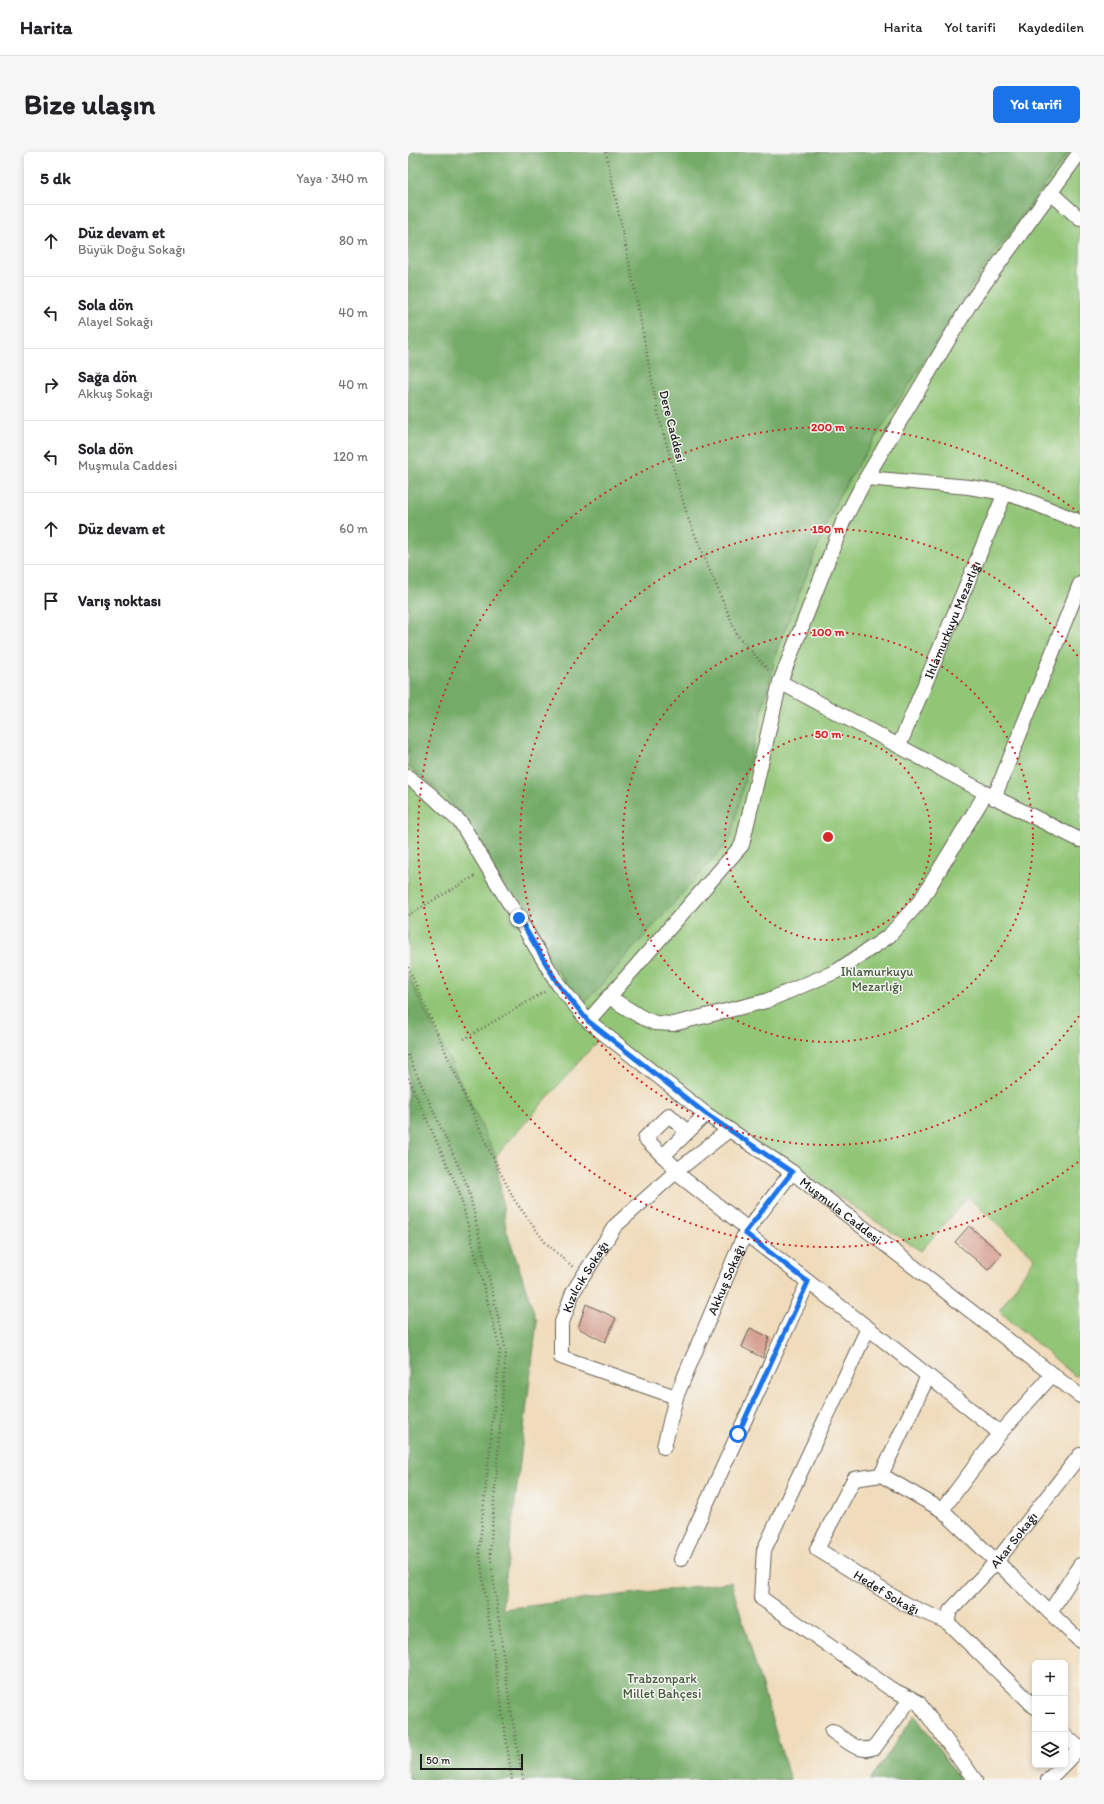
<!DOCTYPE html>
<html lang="tr">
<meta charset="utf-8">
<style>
body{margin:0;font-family:Itim,sans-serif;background:#f6f6f6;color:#202124}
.controls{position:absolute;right:12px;bottom:12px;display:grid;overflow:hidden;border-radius:6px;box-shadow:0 2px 6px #0003}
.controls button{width:36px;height:36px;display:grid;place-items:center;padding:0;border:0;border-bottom:1px solid #e0e0e0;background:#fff;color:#202124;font:20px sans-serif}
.scale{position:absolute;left:12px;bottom:10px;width:103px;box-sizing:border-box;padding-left:4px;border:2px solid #1c1c1c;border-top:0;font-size:11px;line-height:14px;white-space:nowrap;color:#1c1c1c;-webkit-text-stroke:3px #f6f6f2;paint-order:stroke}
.stop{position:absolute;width:12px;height:12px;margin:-9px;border:3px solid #1a73e8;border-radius:50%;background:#fff}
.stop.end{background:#1a73e8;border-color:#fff;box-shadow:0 1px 4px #0008}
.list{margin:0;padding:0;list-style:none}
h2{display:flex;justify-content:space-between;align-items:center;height:52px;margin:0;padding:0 16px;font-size:17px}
h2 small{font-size:13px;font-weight:400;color:#757577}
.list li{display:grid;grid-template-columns:26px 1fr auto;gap:12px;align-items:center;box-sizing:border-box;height:72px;padding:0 16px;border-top:1px solid #e0e0e0}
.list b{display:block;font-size:15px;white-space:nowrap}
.list p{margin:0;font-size:13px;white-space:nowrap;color:#757577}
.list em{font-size:13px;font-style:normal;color:#757577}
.icon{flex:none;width:22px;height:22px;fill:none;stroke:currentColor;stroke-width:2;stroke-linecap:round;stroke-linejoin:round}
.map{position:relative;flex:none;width:672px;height:1628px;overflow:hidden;border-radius:6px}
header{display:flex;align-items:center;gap:24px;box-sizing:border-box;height:56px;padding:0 20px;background:#fff;border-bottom:1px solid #e0e0e0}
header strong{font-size:19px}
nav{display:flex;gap:22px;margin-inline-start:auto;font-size:14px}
.intro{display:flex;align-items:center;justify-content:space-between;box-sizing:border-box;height:96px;padding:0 24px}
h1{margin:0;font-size:28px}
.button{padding:10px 18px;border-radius:6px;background:#1a73e8;color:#fff;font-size:14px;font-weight:700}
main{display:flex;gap:24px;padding:0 24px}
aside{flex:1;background:#fff;border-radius:6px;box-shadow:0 2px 6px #0003}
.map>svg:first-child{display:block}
</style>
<header>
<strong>Harita</strong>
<nav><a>Harita</a><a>Yol tarifi</a><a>Kaydedilen</a></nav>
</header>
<div class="intro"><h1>Bize ulaşın</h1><a class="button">Yol tarifi</a></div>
<main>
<aside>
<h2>5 dk<small>Yaya · 340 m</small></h2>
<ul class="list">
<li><svg class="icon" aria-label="ahead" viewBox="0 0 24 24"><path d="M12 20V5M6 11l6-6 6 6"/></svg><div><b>Düz devam et</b><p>Büyük Doğu Sokağı</p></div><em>80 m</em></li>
<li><svg class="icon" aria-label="left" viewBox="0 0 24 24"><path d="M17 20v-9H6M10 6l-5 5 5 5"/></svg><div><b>Sola dön</b><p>Alayel Sokağı</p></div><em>40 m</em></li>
<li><svg class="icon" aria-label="right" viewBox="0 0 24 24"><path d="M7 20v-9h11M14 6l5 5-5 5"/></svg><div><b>Sağa dön</b><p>Akkuş Sokağı</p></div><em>40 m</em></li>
<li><svg class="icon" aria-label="left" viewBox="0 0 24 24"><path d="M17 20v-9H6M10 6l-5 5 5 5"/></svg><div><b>Sola dön</b><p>Muşmula Caddesi</p></div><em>120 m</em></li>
<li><svg class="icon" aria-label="ahead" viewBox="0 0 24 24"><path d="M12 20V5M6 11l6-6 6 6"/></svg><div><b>Düz devam et</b></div><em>60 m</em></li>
<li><svg class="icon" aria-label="arrive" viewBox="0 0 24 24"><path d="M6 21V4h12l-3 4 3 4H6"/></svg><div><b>Varış noktası</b></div></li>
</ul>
</aside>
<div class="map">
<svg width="672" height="1628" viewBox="0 0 672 1628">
<rect width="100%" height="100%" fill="#f6f6f2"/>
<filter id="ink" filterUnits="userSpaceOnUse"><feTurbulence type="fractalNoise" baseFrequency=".025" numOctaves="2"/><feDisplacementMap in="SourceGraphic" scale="8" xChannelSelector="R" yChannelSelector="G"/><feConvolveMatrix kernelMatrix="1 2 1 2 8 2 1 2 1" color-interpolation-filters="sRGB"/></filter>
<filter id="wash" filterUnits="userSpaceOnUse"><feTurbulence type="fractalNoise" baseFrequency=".012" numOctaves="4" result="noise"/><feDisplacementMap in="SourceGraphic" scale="16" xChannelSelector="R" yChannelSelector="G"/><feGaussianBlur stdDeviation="0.9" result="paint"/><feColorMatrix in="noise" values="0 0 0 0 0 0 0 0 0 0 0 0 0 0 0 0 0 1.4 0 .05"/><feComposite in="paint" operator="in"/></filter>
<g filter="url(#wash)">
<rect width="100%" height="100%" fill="#f0dcbb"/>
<path fill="#92c677" stroke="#57714a" d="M661 0H672V1223L667 1224 591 1159 627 1106 560 1045 513 1099 191 887 88 1004 0 823V614L40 646 173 855 321 688 370 494 430 345 572 121Z"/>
<path fill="#75ab68" stroke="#486442" d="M0 0H661L572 121 430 345 370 494 322 688 173 855 40 646 0 614Z
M0 823 88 1004 98 1076 129 1170 94 1457 323 1430 382 1628H0Z
M507 1563 552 1628H462Z"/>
<g id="blocks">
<path fill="#d29586" d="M561 1074 594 1102 580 1118 547 1090Z
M178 1152 208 1166 197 1190 170 1176Z
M342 1176 361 1185 355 1206 334 1195Z"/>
</g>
</g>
<g filter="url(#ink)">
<use href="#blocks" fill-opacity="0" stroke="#665f54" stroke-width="1"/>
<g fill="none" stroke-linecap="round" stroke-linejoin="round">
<defs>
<g id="minor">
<path d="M642 40 672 67"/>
<path d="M458 326 561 335 597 341 616 347 672 370"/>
<path d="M372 530 578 641 672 688"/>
<path id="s1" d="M491 594 597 341"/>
<path id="s2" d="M0 625 22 642 53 671 150 832 180 869 298 962 384 1020 672 1244"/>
<path d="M586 646 672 432"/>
<path d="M201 845 233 865 247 871 265 872 358 849 429 819 481 784 513 748 578 641"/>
<path d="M180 869 334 693 372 530 435 370 458 326 563 150 672 0"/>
<path d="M255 1004 237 986 261 963 279 980"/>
<path d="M270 1018 255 1004 298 962"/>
<path d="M267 1020 340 1077"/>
<path d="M337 1081 460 1176"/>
<path id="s3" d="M520 1224 473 1323 446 1327 409 1397 497 1452 539 1470 627 1555"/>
<path id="s4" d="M268 1245 153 1205V1173L165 1140 207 1074 270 1018 321 978"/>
<path d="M592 1281 645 1222"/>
<path id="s5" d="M256 1295 268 1245 337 1081 384 1020"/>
<path d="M473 1323 534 1358"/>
<path d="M273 1407 400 1130"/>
<path d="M642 1460 672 1413"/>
<path id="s6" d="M539 1470 542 1459 588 1410 672 1303"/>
<path d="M424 1579C437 1587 451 1603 467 1595L503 1546"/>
<path d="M657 1583 671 1596"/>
<path d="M657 1611 672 1595"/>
<path d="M567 1628 510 1550 483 1537 353 1446 356 1398 460 1176 592 1281 534 1358 672 1489"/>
<path d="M640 1628 655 1613"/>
</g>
</defs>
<use href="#minor" stroke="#665f54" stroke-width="16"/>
<path stroke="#665f54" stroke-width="2.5" stroke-dasharray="1 3" stroke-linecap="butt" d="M198 0 229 149 251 266 280 366 329 483 362 520
M0 763 69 723
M0 815 82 1000 107 1049 137 1090 166 1116
M56 887 138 839
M0 903 60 1035 98 1199 82 1400 101 1547 115 1628
M0 926 51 1039 92 1198 71 1399 104 1628"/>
<use href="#minor" stroke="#fff" stroke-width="14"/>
</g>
</g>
<g fill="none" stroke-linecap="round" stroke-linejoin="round" filter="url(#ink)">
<path stroke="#1a73e8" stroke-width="5" d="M111 766 150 832 180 869 298 962 384 1020 337 1081 400 1130 330 1282"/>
</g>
<g fill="none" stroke="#d62828" stroke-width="2" stroke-dasharray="2 4">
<circle cx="420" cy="685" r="103"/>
<circle cx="420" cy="685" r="205"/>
<path d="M671 864A308 308 0 1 1 671 506"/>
<path d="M670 1010A410 410 0 1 1 670 360"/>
</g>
<g text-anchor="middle" stroke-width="3" stroke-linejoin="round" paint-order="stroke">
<g font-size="13" fill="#1c1c1c" stroke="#f6f6f2">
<text transform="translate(265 274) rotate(76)" y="5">Dere Caddesi</text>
<text dy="5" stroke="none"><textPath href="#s1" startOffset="137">Ihlamurkuyu Mezarlığı</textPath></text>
<text dy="5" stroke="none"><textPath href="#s2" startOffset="622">Muşmula Caddesi</textPath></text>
<text dy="5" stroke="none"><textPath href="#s4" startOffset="208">Kızılcık Sokağı</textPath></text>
<text dy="5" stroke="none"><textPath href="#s5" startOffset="179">Akkuş Sokağı</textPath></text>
<text dy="5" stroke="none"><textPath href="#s6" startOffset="107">Akar Sokağı</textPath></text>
<text dy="5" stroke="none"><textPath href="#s3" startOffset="298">Hedef Sokağı</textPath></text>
</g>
<g font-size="13" fill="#45583c" stroke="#f6f6f2">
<text x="469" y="824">Ihlamurkuyu<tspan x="469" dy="15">Mezarlığı</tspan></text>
<text x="254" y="1531">Trabzonpark<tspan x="254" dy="15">Millet Bahçesi</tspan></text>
</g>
</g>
<circle cx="420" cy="685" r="6" fill="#d62828" stroke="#f6f6f2" stroke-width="2"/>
<g font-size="12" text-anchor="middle" font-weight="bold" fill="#d62828" stroke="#f6f6f2" stroke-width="3" stroke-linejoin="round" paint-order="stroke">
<text x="420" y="279">200 m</text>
<text x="420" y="381">150 m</text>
<text x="420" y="484">100 m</text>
<text x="420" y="586">50 m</text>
</g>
</svg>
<div class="controls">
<button>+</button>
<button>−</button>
<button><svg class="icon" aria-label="layers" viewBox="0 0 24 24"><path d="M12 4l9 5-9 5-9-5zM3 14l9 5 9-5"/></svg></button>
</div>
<div class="scale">50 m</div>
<div class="stop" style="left:330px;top:1282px"></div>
<div class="stop end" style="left:111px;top:766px"></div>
</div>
</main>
